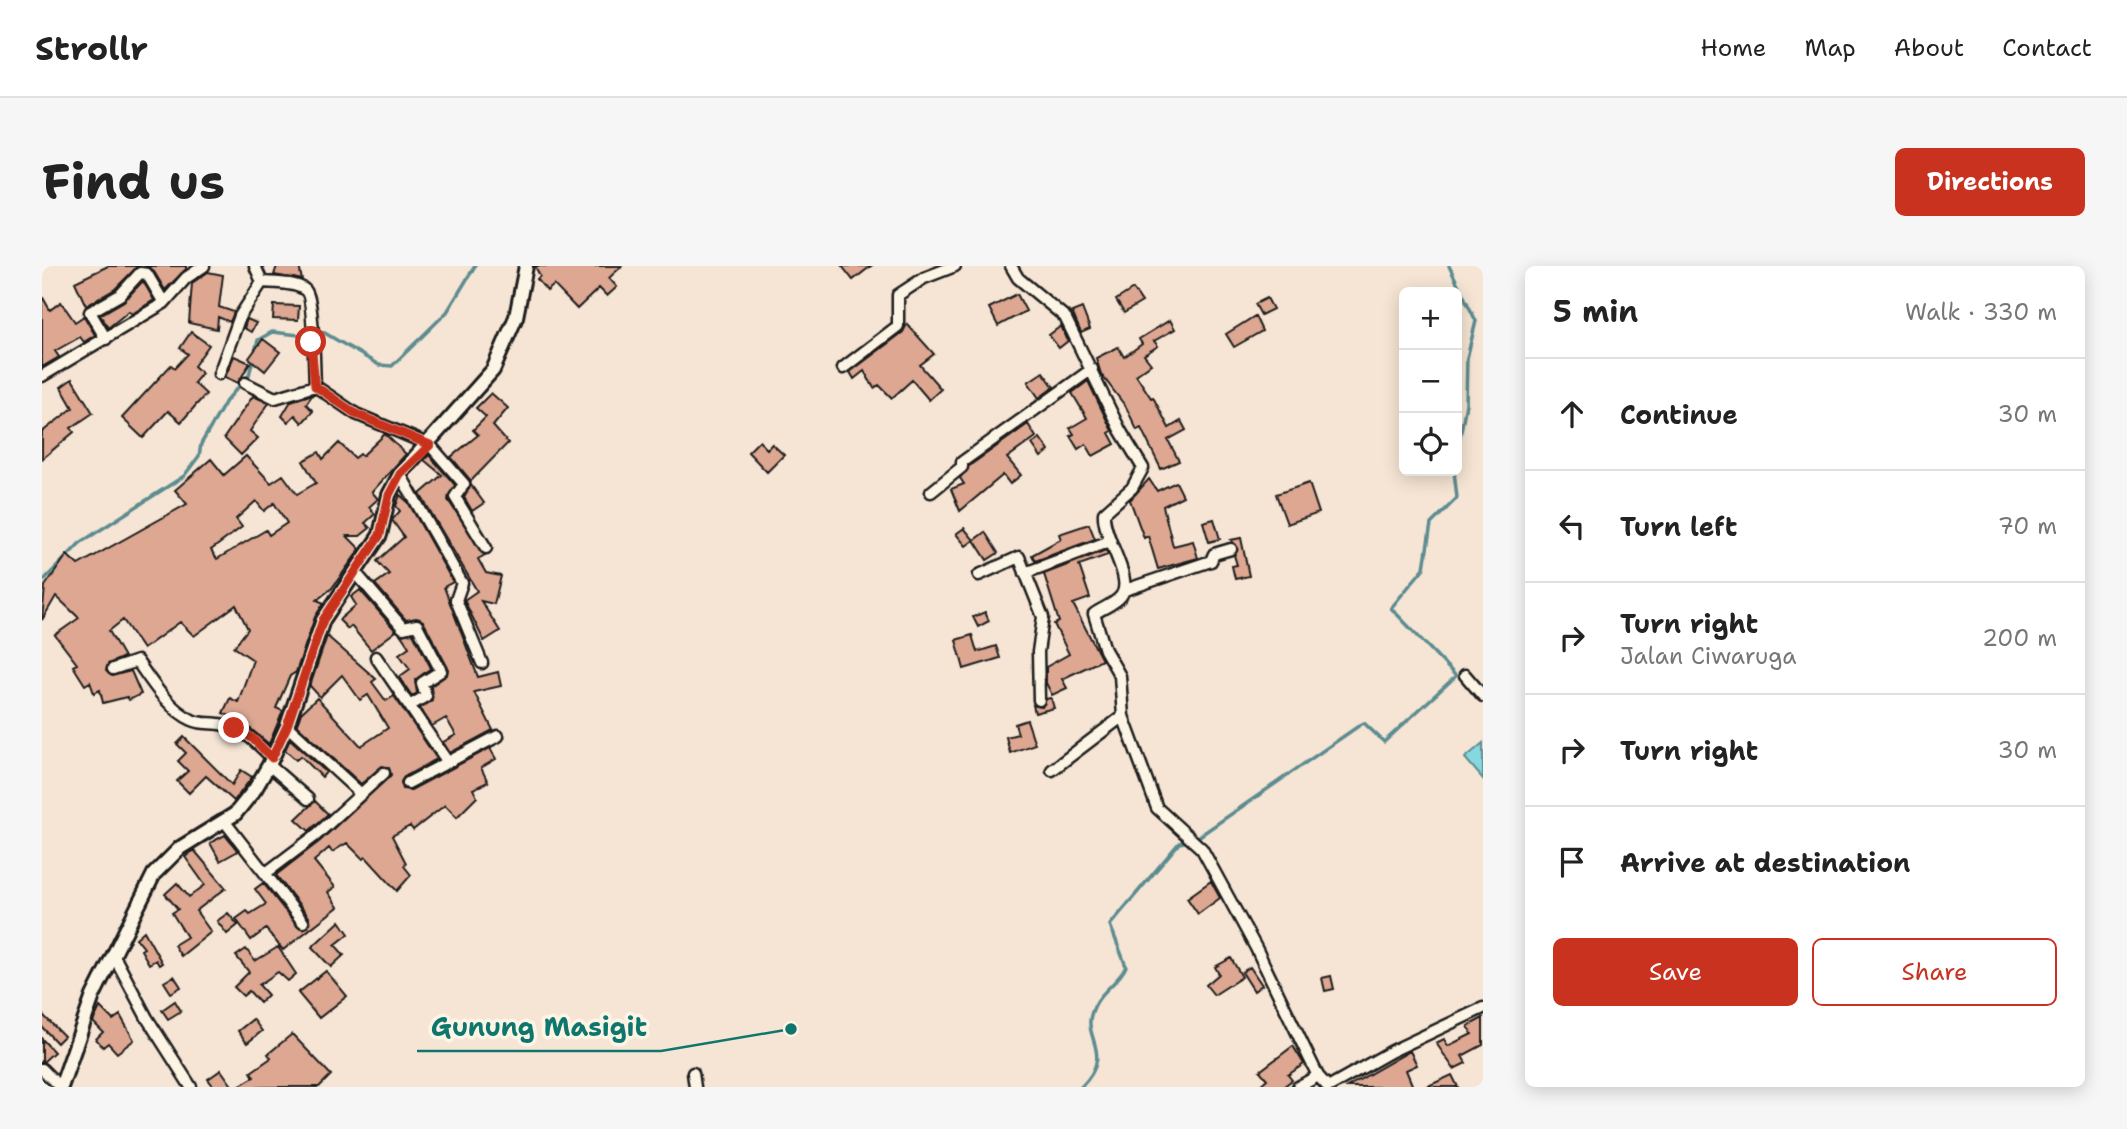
<!DOCTYPE html>
<meta charset="utf-8">
<style>
body{margin:0;font-family:"Shantell Sans",sans-serif;background:#f6f6f6;color:#222}
.controls{position:absolute;right:21px;top:21px;display:grid;overflow:hidden;border-radius:10px;box-shadow:0 4px 18px #0003}
.controls button{width:63px;height:63px;display:grid;place-items:center;padding:0;border:0;border-bottom:2px solid #e0e0e0;background:#fff;color:#222;font:35px sans-serif}
.stop{position:absolute;width:21px;height:21px;margin:-16px;border:5px solid #c8321e;border-radius:50%;background:#fff}
.stop.end{background:#c8321e;border-color:#fff;box-shadow:0 2px 7px #0008}
.list{margin:0;padding:0;list-style:none}
h2{display:flex;justify-content:space-between;align-items:center;height:91px;margin:0;padding:0 28px;font-size:30px}
h2 small{font-size:23px;font-weight:400;color:#767676}
.list li{display:grid;grid-template-columns:46px 1fr auto;gap:21px;align-items:center;box-sizing:border-box;height:112px;padding:0 28px;border-top:2px solid #e0e0e0}
.list b{display:block;font-size:26px;white-space:nowrap}
.list p{margin:0;font-size:23px;white-space:nowrap;color:#767676}
.list em{font-size:23px;font-style:normal;color:#767676}
.actions{display:flex;gap:14px;padding:21px 28px}
.actions a{flex:1;padding:16px 0;border:2px solid #c8321e;border-radius:10px;text-align:center;font-size:24px;color:#c8321e}
.actions .main{background:#c8321e;color:#fff}
.icon{flex:none;width:38px;height:38px;fill:none;stroke:currentColor;stroke-width:2;stroke-linecap:round;stroke-linejoin:round}
.map{position:relative;flex:none;width:1441px;height:821px;overflow:hidden;border-radius:10px}
header{display:flex;align-items:center;gap:42px;box-sizing:border-box;height:98px;padding:0 35px;background:#fff;border-bottom:2px solid #e0e0e0}
header strong{font-size:33px}
nav{display:flex;gap:38px;margin-inline-start:auto;font-size:24px}
.intro{display:flex;align-items:center;justify-content:space-between;box-sizing:border-box;height:168px;padding:0 42px}
h1{margin:0;font-size:49px}
.button{padding:18px 32px;border-radius:10px;background:#c8321e;color:#fff;font-size:24px;font-weight:700}
main{display:flex;gap:42px;padding:0 42px}
aside{flex:1;background:#fff;border-radius:10px;box-shadow:0 4px 18px #0003}
.map>svg:first-child{display:block}
</style>
<header>
<strong>Strollr</strong>
<nav><a>Home</a><a>Map</a><a>About</a><a>Contact</a></nav>
</header>
<div class="intro"><h1>Find us</h1><a class="button">Directions</a></div>
<main>
<div class="map">
<svg width="1441" height="821" viewBox="0 0 1441 821">
<rect width="100%" height="100%" fill="#f6e5d4"/>
<filter id="ink" filterUnits="userSpaceOnUse"><feTurbulence type="fractalNoise" baseFrequency=".0143" numOctaves="2"/><feDisplacementMap in="SourceGraphic" scale="14" xChannelSelector="R" yChannelSelector="G"/><feConvolveMatrix kernelMatrix="1 2 1 2 8 2 1 2 1" color-interpolation-filters="sRGB"/></filter>
<g filter="url(#ink)">
<path fill="#86d7de" stroke="#5c8c90" stroke-width="2" d="M1441 477V513L1423 492Z"/>
<g fill="none" stroke-linecap="round" stroke-linejoin="round">
<path stroke="#5c8c90" stroke-width="3.5" d="M1407 0 1434 55 1425 92 1424 138 1415 187
M0 316 38 277 142 210 157 190 159 178 184 135 207 109 216 74 230 66 257 69 281 66 337 99 350 100 405 46 433 0
M1156 571 1318 459 1322 457 1342 476 1414 410 1349 342 1382 302 1389 258 1415 232 1412 205
M1039 821C1072 788 1042 773 1049 749 1056 724 1077 718 1084 700L1068 659 1137 577 1148 575"/>
</g>
<path fill="#dda792" stroke="#1c1c1c" stroke-width="2" fill-rule="evenodd" d="M66 0H96L73 23 44 40 33 16Z
M102 0H144V3L123 24 111 4Z
M235 0H257L260 14 232 9Z
M493 0H580L567 12 575 21 565 30 557 22 535 43 512 19 505 25 495 13 498 10Z
M800 0H829L811 14Z
M166 6 181 9 177 41 192 46 188 56 176 51 175 63 147 57 150 17Z
M101 15 112 34 90 48 87 45 66 62 58 49 82 35Z
M1091 23 1100 36 1082 47 1074 34Z
M975 28 984 45 956 60 947 42Z
M0 30 8 44 19 36 33 56 42 50 53 69 42 76 38 71 13 85 17 91 0 101Z
M1225 32 1231 43 1219 49 1213 38Z
M232 39 257 40 256 54 231 53Z
M1040 42 1048 63 1039 67 1030 46Z
M1213 50 1220 65 1192 81 1184 68Z
M205 53 214 57 209 66 202 62Z
M1128 54 1133 63 1112 75 1116 80 1102 89 1109 98 1094 109 1109 132 1111 131 1127 162 1139 155 1144 164 1126 174 1137 195 1119 203 1099 162 1095 164 1084 141 1059 108 1054 92 1076 81 1082 91 1100 78 1097 73Z
M865 58 892 88 878 99 899 123 887 134 870 114 850 132 837 119 832 122 822 105 812 113 808 106 861 66Z
M1019 60 1026 75 1017 82 1007 69Z
M149 66 167 79 152 100 160 107 152 117 164 128 139 156 126 145 101 172 80 152 129 99 133 102 146 88 138 82Z
M221 73 238 86 223 105 207 92Z
M192 90 208 97 196 117 183 111Z
M1001 106 1012 121 997 132 986 116Z
M30 113 51 147 29 162 32 166 0 193V166L31 142 19 121Z
M1046 115 1070 165 1067 167 1073 178 1051 190 1044 178 1036 183 1028 170 1032 168 1028 162 1045 152 1030 127Z
M449 127 466 142 451 160 466 177 429 215 409 191 436 169 431 164 444 151 434 142Z
M271 128 264 138 271 145 260 157 253 149 246 156 240 150 249 135Z
M211 130 227 137 208 165 216 172 199 189 182 172Z
M986 158 994 171 965 192 979 209 968 218 961 209 918 245 909 223 922 218 918 212 927 200Z
M343 168 364 188 330 226 336 233 327 241 333 248 323 257 328 262 318 270H305L318 283 290 322 275 334 282 337 273 351 254 406 248 410 234 442 241 445 227 478 199 455 181 447 188 432 196 436 211 394 192 381 206 363 194 339 152 370 138 356 101 383 81 354 67 365 82 391 66 398 64 405 70 410 89 405 99 428 87 434 85 431 61 437 58 424 52 427 48 416 43 419 31 400 35 398 13 369 37 352 14 330 0 354 3 320 25 289 36 299 145 238 133 224 169 193 182 209 204 190 229 217 241 209 255 228 274 217 261 195 277 186 281 193 297 177 313 192 318 188 320 190ZM214 235 222 245 232 237 245 257 227 269 224 264 175 293 169 284 200 261 194 253Z
M998 172 1007 185 999 191 990 178Z
M717 175 725 183 730 178 742 189 725 206 706 186Z
M387 189 413 219 406 234 443 289 436 293 444 307 459 310 452 338 439 335 458 365 442 375 422 334 435 325 378 228 400 209 382 194Z
M1107 213 1115 225 1134 216 1141 230 1121 240 1131 280 1151 275 1156 292 1116 303 1106 270 1102 272 1088 234Z
M1267 217 1277 247 1245 258 1234 228Z
M429 219 442 237 430 245 422 231Z
M358 229 366 236 411 316 402 321 436 411 456 406 459 420 432 426 451 464 408 487 401 476 414 469 404 452 390 460 378 442 390 434 389 420 405 409 406 402 381 355 374 352 364 354 333 318 347 308 335 295 362 271 350 254 358 245 354 240Z
M1172 253 1178 273 1167 276 1161 256Z
M1047 258 1053 273 993 295 990 289 1019 273 1017 268Z
M922 262 932 274 924 280 914 268Z
M943 266 956 287 945 294 932 274Z
M1199 272 1207 310 1193 313 1190 300 1195 299 1192 289 1196 282 1189 274Z
M1064 284 1066 289 1037 299 1048 332 1031 338 1060 394 1020 413 1025 422 1010 429 1004 417V401L1027 388 1012 358 1017 356 1002 308Z
M318 324 354 365 329 384 309 360 306 363 297 354 314 339 309 331Z
M943 346 947 355 936 361 931 351Z
M371 367 389 402 373 414 375 427 370 430 357 411 368 403 357 388 367 381 359 369Z
M930 369 935 386 954 380 958 392 922 403 914 374Z
M285 370 334 413 330 416 344 435 352 430 395 493 362 511 359 516 361 523 369 524 448 482 454 493 439 502 446 516 431 523 435 531 415 551 403 539 371 564 368 560 350 570 364 597 362 600 369 609 355 625 324 591 321 593 305 577 290 586 287 582 272 595 293 621 286 626 296 641 241 684 224 663 209 674 194 653 205 645 208 648 224 638 213 623 221 617 256 661H266L267 651 234 609 278 575 349 509 347 502 340 500 319 518 255 459 259 447 275 432 319 480 346 462 326 429 318 434 300 409 278 431 268 420Z
M1009 432 1012 442 993 447 991 439 1000 441 1004 433Z
M985 454 993 478 968 487 964 471 976 468 973 458Z
M142 471 190 519 199 504 210 511 192 535 164 510 147 527 135 515 146 505 136 495 144 487 135 478Z
M248 473 284 506 280 511 259 490 254 494 243 484Z
M273 535 286 548 267 565 254 553Z
M183 569 196 585 178 595 168 577Z
M152 584 184 622 154 645 169 666 139 690 132 679 145 671 130 647 136 643 123 628 135 617 147 631 163 619 143 591Z
M1169 615 1178 632 1156 648 1145 632Z
M186 647 196 659 185 668 175 655Z
M298 655 307 668 293 679 302 689 289 701 270 681Z
M102 665 120 697 117 699 114 694 107 698 99 684 102 682 94 672Z
M236 681 254 708 246 715 236 706 217 719 226 729 218 737 207 725 201 730 192 721 207 706 194 690 204 683 213 695Z
M1189 692 1200 711 1172 729 1164 719 1177 708 1173 701Z
M1208 701 1220 719 1212 725 1200 706Z
M284 705 305 730 277 752 256 727Z
M132 710 139 721 129 727 122 716Z
M1289 710 1292 723 1283 725 1280 712Z
M133 735 139 745 126 753 120 744Z
M58 741 71 754 78 749 92 774 75 787 66 777 61 781 54 773 61 766 51 756Z
M0 748 22 770 15 777 0 761Z
M1441 752V779L1420 790 1424 797 1412 803 1394 777 1402 773 1406 780 1430 768 1426 760Z
M211 753 220 765 205 777 196 765Z
M250 768 289 809 277 821H195L212 811 209 806 229 792 226 788Z
M0 773 12 786 1 796H0Z
M1251 780 1262 798 1246 809 1250 814 1241 821H1216L1225 813 1218 805Z
M1368 785 1375 799 1364 804 1371 821H1305Z
M179 804 191 821H172L166 813Z
M1410 809 1416 821H1384Z"/>
<g fill="none" stroke-linecap="round" stroke-linejoin="round">
<defs>
<path id="minor" d="M213 0 220 16C232 17 254 16 263 24 272 30 272 104 273 120L314 148 388 179 422 218 413 231 444 282
M969 0 976 12 1023 51 1078 164 1101 202 1090 222 1062 247C1060 271 1093 313 1079 330 1073 338 1060 342 1052 348L1063 384 1078 410 1081 450 1115 542 1160 583 1214 682 1276 810 1286 821
M64 73 48 46 78 29 98 7 105 8 122 37
M801 102 856 60V29L882 12 913 0
M177 108 198 50 220 16
M0 110 122 37 144 12 162 0
M203 117 233 132 273 120
M358 208 420 317 414 334 440 397
M889 226 920 201V196L1050 103
M313 306 361 362 375 359 399 405 380 417 384 430 369 439
M983 307 1068 275
M937 309 977 291 1001 351 996 386 997 434
M1083 324 1169 295 1172 288 1189 283
M334 391 405 495
M71 403 95 395C109 415 126 443 150 454 159 459 171 456 182 459 202 463 216 478 230 492
M1423 409 1441 430
M245 460 318 527
M227 499 266 533
M1010 504 1081 450
M366 517 456 470
M183 556 261 656
M224 607 273 570 342 507
M71 688 105 752 149 821
M0 803 18 821
M651 807 653 821
M1256 821 1276 810
M1286 821 1350 785 1441 742"/>
<path id="tertiary" d="M19 821 51 730 112 608 138 582 193 548 213 523 227 499 245 460 281 354 338 269 347 229 358 208 451 104 474 51 484 0"/>
</defs>
<use href="#minor" stroke="#1c1c1c" stroke-width="15"/>
<use href="#tertiary" stroke="#1c1c1c" stroke-width="18"/>
<use href="#minor" stroke="#fcf5e5" stroke-width="10"/>
<use href="#tertiary" stroke="#fcf5e5" stroke-width="12"/>
</g>
</g>
<g fill="none" stroke-linecap="round" stroke-linejoin="round" filter="url(#ink)">
<path stroke="#c8321e" stroke-width="9" d="M192 462 210 472 230 492 245 460 281 354 338 269 347 229 358 208 388 179 314 148 273 120 269 76"/>
</g>
<path fill="none" stroke="#0f766e" stroke-width="2.5" d="M749 763L619 785H375"/>
<circle fill="#0f766e" stroke="#fcf5e5" stroke-width="2.5" cx="749" cy="763" r="7"/>
<g font-size="26" text-anchor="middle" font-weight="bold" fill="#0f766e" stroke="#fcf5e5" stroke-width="7" stroke-linejoin="round" paint-order="stroke">
<text x="497" y="770">Gunung Masigit</text>
</g>
</svg>
<div class="controls">
<button>+</button>
<button>−</button>
<button><svg class="icon" aria-label="locate" viewBox="0 0 24 24"><circle cx="12" cy="12" r="6"/><path d="M12 2v4M12 18v4M2 12h4M18 12h4"/></svg></button>
</div>
<div class="stop" style="left:269px;top:76px"></div>
<div class="stop end" style="left:192px;top:462px"></div>
</div>
<aside>
<h2>5 min<small>Walk · 330 m</small></h2>
<ul class="list">
<li><svg class="icon" aria-label="ahead" viewBox="0 0 24 24"><path d="M12 20V5M6 11l6-6 6 6"/></svg><div><b>Continue</b></div><em>30 m</em></li>
<li><svg class="icon" aria-label="left" viewBox="0 0 24 24"><path d="M17 20v-9H6M10 6l-5 5 5 5"/></svg><div><b>Turn left</b></div><em>70 m</em></li>
<li><svg class="icon" aria-label="right" viewBox="0 0 24 24"><path d="M7 20v-9h11M14 6l5 5-5 5"/></svg><div><b>Turn right</b><p>Jalan Ciwaruga</p></div><em>200 m</em></li>
<li><svg class="icon" aria-label="right" viewBox="0 0 24 24"><path d="M7 20v-9h11M14 6l5 5-5 5"/></svg><div><b>Turn right</b></div><em>30 m</em></li>
<li><svg class="icon" aria-label="arrive" viewBox="0 0 24 24"><path d="M6 21V4h12l-3 4 3 4H6"/></svg><div><b>Arrive at destination</b></div></li>
</ul>
<div class="actions"><a class="main">Save</a><a>Share</a></div>
</aside>
</main>
